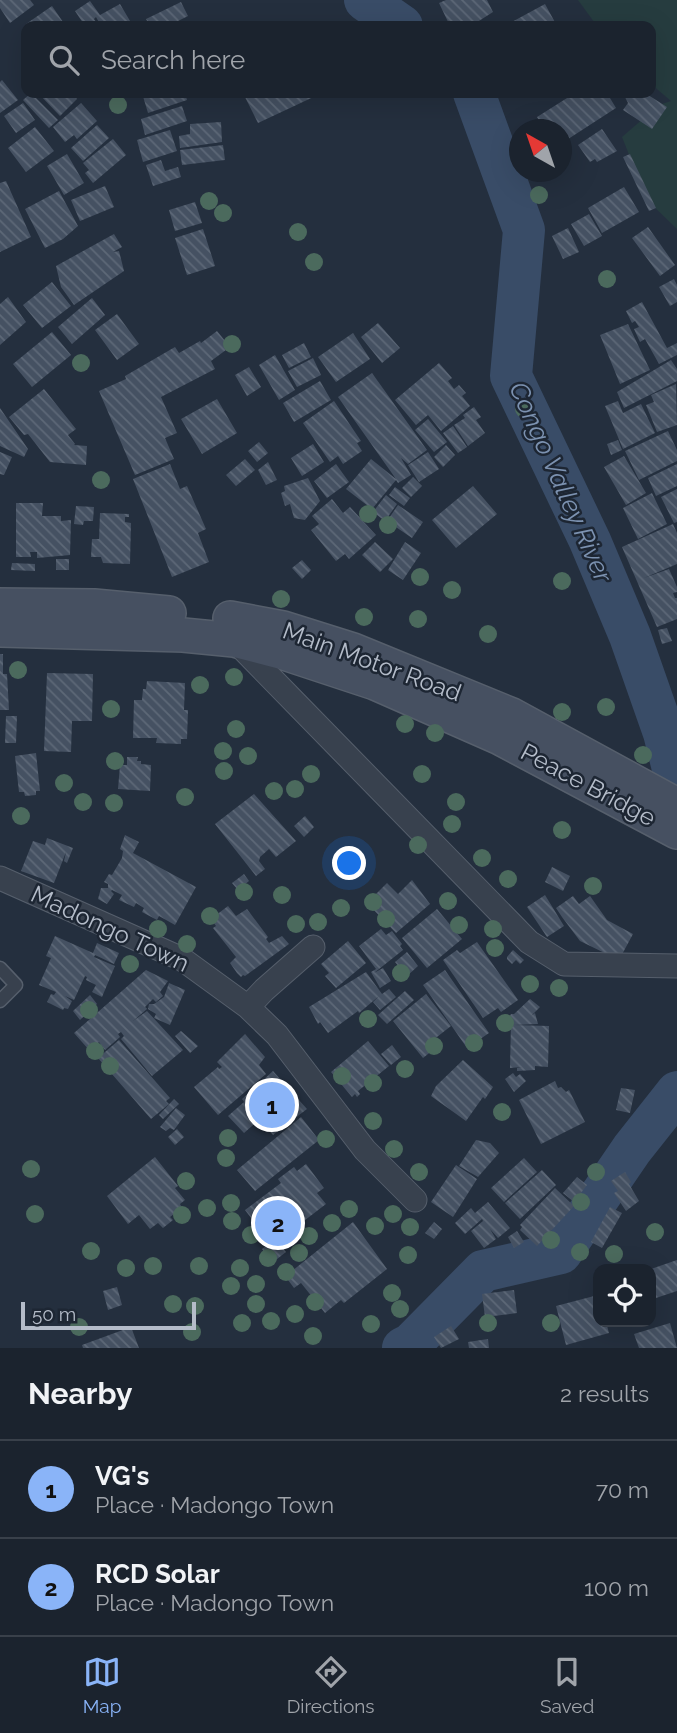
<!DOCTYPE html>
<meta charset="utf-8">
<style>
body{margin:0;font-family:Raleway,sans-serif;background:#282f3a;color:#f1f3f6}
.controls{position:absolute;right:21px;bottom:21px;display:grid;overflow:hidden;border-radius:14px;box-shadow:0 7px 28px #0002}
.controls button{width:63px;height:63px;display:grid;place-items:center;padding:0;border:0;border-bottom:2px solid #39404a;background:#1b232e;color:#f1f3f6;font:35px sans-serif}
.compass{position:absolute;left:509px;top:119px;width:63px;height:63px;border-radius:50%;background:#1b232e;box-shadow:0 7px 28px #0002;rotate:320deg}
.scale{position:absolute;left:21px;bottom:18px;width:175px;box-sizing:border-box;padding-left:7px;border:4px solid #b4bcc9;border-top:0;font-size:19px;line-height:24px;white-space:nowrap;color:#b4bcc9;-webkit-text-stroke:5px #1d2633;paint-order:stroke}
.you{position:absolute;left:350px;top:864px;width:24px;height:24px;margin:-18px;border:5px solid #fff;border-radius:50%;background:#1a73e8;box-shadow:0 0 0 10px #1a73e833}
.badge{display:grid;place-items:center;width:46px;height:46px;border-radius:50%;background:#8ab4f8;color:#111;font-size:23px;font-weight:700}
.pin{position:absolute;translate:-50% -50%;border:4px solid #fff;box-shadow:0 2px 7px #0006}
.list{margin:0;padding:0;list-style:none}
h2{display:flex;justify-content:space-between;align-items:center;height:91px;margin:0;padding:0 28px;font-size:30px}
h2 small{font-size:23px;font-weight:400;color:#a0a4aa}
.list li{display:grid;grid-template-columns:46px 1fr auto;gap:21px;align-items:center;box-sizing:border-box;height:98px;padding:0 28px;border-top:2px solid #39404a}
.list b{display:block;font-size:26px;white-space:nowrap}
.list p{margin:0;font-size:23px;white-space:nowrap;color:#a0a4aa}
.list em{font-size:23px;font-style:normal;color:#a0a4aa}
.icon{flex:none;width:38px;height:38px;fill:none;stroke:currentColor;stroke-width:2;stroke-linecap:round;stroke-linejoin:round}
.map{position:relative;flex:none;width:677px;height:1348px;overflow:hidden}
.search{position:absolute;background:#1b232e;box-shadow:0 7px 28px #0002;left:21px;right:21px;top:21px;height:77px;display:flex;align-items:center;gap:18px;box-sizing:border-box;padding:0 24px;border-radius:14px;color:#a0a4aa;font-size:26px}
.sheet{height:287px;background:#1b232e}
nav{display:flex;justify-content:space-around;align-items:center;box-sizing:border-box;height:98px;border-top:2px solid #39404a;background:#1b232e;font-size:19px;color:#a0a4aa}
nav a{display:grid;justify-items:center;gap:4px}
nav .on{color:#8ab4f8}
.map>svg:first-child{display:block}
</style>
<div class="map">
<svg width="677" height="1348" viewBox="0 0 677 1348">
<defs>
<pattern id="building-back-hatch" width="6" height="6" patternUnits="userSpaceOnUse" patternTransform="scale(1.75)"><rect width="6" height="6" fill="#455162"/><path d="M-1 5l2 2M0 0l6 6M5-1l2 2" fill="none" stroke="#5d6877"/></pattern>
</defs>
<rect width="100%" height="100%" fill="#242f3e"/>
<path fill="#263c3f" d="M578 0H677V229L647 200 622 137 659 105 671 101 651 84V26H597Z"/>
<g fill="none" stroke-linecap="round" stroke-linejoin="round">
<path stroke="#394c67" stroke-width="42" d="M365 0 402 26
M474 93 524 230 511 376 590 541 630 636 664 733 677 785
M403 1348 411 1344 483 1271 561 1253 632 1149 677 1092"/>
</g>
<path fill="url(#building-back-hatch)" d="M0 0H30L34 5 10 23 0 8Z
M446 0H487L493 12 471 26H450L439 3Z
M90 1 100 15 120 4 133 26H101L96 17 94 19 99 26H85L75 11Z
M181 2 188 16 168 26H150L146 19Z
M545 4 557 26H512L510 23Z
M52 6 63 22 58 26H28L26 24Z
M2 80 18 100 0 113V82Z
M31 93 58 120 49 128 23 100Z
M38 93H72L77 99 60 116Z
M142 93H185L187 100 148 113Z
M243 93H322L258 123Z
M575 93H607L616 108 562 143V130H545L537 117Z
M623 93H645L667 107 652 129 623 110 628 103Z
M23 103 35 120 16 133 4 116Z
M81 103 97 121 77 139 74 135 65 142 53 127Z
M182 106 187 121 145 135 141 119Z
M221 122 222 142 180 148 179 136 190 134V124Z
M97 125 109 138 83 161 71 148Z
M35 127 54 151 26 172 8 148Z
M602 129 617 151 597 162 595 159 590 162 578 145Z
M170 130 177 151 143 162 137 140Z
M113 139 126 155 93 183 85 173 89 170 83 163Z
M223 145 225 160 182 165 180 150Z
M67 154 84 183 64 195 47 166Z
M630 154 656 208 649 211 623 157Z
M161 160 165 171 178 167 181 177 153 186 146 165Z
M6 181 31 237 0 252V183Z
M105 186 114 207 80 221 71 200Z
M624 187 639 212 602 233 588 208Z
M59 191 78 226 63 239 45 248 25 209Z
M195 202 202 223 175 231 169 210Z
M589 214 602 236 584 246 571 224Z
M648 227 675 265 660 276 632 238Z
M568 228 579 252 563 259 552 236Z
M203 229 215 266 187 275 175 238Z
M114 234 122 247 113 252 119 251 124 271 74 305 61 287 56 266Z
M674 279 677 285V302L670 306 659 287Z
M52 282 71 306 42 328 23 305Z
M8 297 26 322 0 345V304Z
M92 298 105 315 72 344 58 327Z
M642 302 667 348 677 343V355L659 364 645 339 640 342 634 329 639 327 635 321 632 323 626 311Z
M117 314 139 344 117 360 95 330Z
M378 323 400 348 382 363 361 337Z
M628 324 650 370 620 384 600 335Z
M217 331 230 347 211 361 215 369 161 397 177 433 165 438 174 459 135 475 99 391 126 379 125 376 175 347 179 353 200 341 201 343Z
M52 332 71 355 32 387 13 364Z
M353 333 370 359 336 382 318 357Z
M304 343 311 357 289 368 282 355Z
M275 355 295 390 279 400 259 365Z
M313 358 321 375 297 387 288 371Z
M671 360 677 369V381L624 408 617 392Z
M439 363 452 378 448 381 454 389 459 385 466 393 462 396 470 406 441 431 428 415 416 425 395 400Z
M249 367 261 387 247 396 235 375Z
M372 373 427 450 408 464 401 458 411 475 398 483 396 480 372 509 346 489 371 459 396 479 338 397Z
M320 381 331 400 294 422 283 403Z
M676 384 677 425 657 432 646 405 654 402 651 395Z
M44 389 76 429 68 435 75 444 74 445 87 446 86 465 50 462 28 434 24 435 9 417Z
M217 399 237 433 202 454 181 419Z
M334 401 361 441 357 443 362 451 343 464 338 456 330 462 303 423Z
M618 401 623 413 641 404 655 433 623 449 605 406Z
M474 407 481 417 476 420 485 433 468 446 454 425 465 418 463 415Z
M0 408 28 449 24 457 0 446Z
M428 419 447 442 434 452 415 430Z
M453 426 467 447 458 453 443 433Z
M668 431 677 450V461L639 480 625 451Z
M618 440 622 450 611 455 607 444Z
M259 442 268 453 257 462 248 451Z
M313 444 324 462 302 476 291 458Z
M446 445 455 455 443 467 434 457Z
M0 452 12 457 4 475 0 474Z
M428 452 439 469 419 482 408 465Z
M624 456 646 493 626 505 604 467Z
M245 459 255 470 236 486 226 475Z
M268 462 277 480 266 485 258 470Z
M170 464 180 489 187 486 206 529 198 533 209 562 172 577 133 479Z
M336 464 349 482 327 498 314 481Z
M677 464V486L656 496 648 478Z
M413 477 422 486 411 497 402 488Z
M308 478 320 501 305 520 294 518 290 504 285 506 281 493 285 491 284 486Z
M473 486 497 514 456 548 432 520Z
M395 487 410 498 404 506 389 495Z
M677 489V522L674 523 661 497Z
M652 493 667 524 638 539 623 508Z
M386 495 397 504 385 521 373 512Z
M332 499 343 513 350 507 376 535 349 559 345 554 336 561 311 530 319 524 312 516Z
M16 503H43L42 516H61V521L71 520 70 555 37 558V552H30L31 557H16Z
M398 505 423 522 412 538 387 521Z
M76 506 94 507 93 521H84L83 525 74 524Z
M100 513 129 514V517H125V522L131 523 130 564 103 563 101 557H91L92 539H99Z
M673 524 677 533V564L644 578 669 569 677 587V592L673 593 675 598H677V619L657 627 622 547Z
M375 542 393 559 380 572 362 555Z
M405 542 421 553 403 580 388 570Z
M56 559H69V570H56Z
M302 560 311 570 302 579 292 568Z
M12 563 35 564V571L11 570Z
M667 628 672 641 662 644 658 630Z
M0 654H3V674H7L9 710H0Z
M47 673 93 674 92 721H72L71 752 44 751Z
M147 681 185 683 184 710H188L187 739H181V744L156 743 157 738H133L134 700H142L143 689H146Z
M6 716H17L16 743H5Z
M36 753 40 791H36V795L25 796 24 792H19L15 756Z
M127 757H138L137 761H141V764L151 765 150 791 118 789 120 765H127Z
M254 794 296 841 276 857 269 849 260 857 259 861 265 869 256 876 215 824Z
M305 816 314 827 304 837 294 826Z
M125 835 139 842 133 853 196 887 175 925 159 916 157 920 142 912 144 908 136 903 134 907 119 900 122 895 112 890 111 891 114 894 107 904 98 899 101 888H108V884L104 882 109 874 112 875 122 858 123 851 120 849Z
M47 838 73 848 67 863 64 861 66 852 54 883 21 871 33 841 45 845Z
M552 867 570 876 563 891 545 882Z
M244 874 249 881 238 890 232 883Z
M412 880 430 904 396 933 367 903 387 883 398 894Z
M545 895 564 926 547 937 527 907Z
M573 896 579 904 590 896 607 920 633 934 619 960 580 941 562 917 556 908Z
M228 906 236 916 247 909 268 937 266 939 269 943 282 936 289 944 245 976 243 975 241 977 237 973 230 963 236 957 213 928 216 926 211 919Z
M437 909 462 939 427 968 402 938Z
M381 929 386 935 392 931 402 944 400 946 403 950 374 973 383 968 391 981 380 988 371 972 376 969 359 946Z
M55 936 93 953 97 943 119 953 114 964 95 955 94 957 115 966 102 997 92 992 96 985 86 980 87 977 85 976 74 1000 65 996 72 1001 68 1009 64 1008 63 1010 47 1002 51 994 54 995 56 992 39 985 51 958 46 956Z
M348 941 366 963 336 988 325 976 329 973 321 964Z
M477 942 518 1000 501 1012 498 1008 483 1018 443 960 457 950 460 953Z
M513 950 524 960 520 964 516 960 512 964 507 959V957Z
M407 952 418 966 407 976 395 962Z
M146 970 168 981 160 992 163 996 156 1002 153 999 145 1007 147 1009 133 1021 147 1011 183 1050 152 1076 121 1039 124 1036 121 1032 118 1034 120 1037 105 1050 99 1042 90 1051 74 1033Z
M445 970 489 1033 467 1048 423 985Z
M366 972 382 994 389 989 396 997 380 1010 373 1002 379 996 359 1013 358 1011 328 1033 320 1022 318 1024 309 1007Z
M169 983 185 990 170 1025 154 1018 156 1014 148 1009 149 1004H154L164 997Z
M405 991 414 1000 387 1024 378 1015Z
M426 994 451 1026 428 1044 433 1050 423 1058 393 1021Z
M90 995 97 1004 80 1020 73 1011Z
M530 999 540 1007 531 1016 535 1013 538 1024 514 1025 549 1026 548 1067 535 1066V1070L517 1071V1068L522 1067 510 1068 511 1023 504 1024 503 1021H507L511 1014H514Z
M181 1031 198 1046 190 1053 175 1036Z
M245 1034 265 1057 259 1065 266 1074 218 1115 194 1087 218 1067 219 1069 222 1067 217 1062Z
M119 1040 170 1098 166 1101 169 1104 151 1119 98 1058Z
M368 1041 389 1066 358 1091 360 1094 357 1097 355 1094 352 1097 331 1072Z
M392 1045 401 1057 391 1065 381 1054Z
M463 1060 493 1087 485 1099 483 1097 466 1121 431 1096 436 1086Z
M273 1071 307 1109 273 1135 259 1120 244 1133 228 1116 244 1102 242 1099Z
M513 1073 516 1077 520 1074 526 1081 514 1092 505 1079Z
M555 1081 558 1088 561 1087 566 1092 569 1090 585 1122 541 1144 519 1100Z
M621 1088 635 1090 630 1113 616 1110Z
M174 1099 179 1104 163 1119 159 1115Z
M176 1108 185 1115 174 1130 170 1128 166 1131 160 1127Z
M301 1117 319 1140 255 1191 237 1170Z
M177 1129 184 1137 175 1145 168 1137Z
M476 1140 490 1143 499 1153 478 1177 459 1166Z
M155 1157 178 1186 175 1188 185 1200 180 1204 182 1208 170 1217 173 1220 163 1228 158 1223 150 1229 139 1215 128 1224 107 1196Z
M524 1158 537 1172 504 1202 491 1188Z
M306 1164 324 1188 317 1193 326 1204 283 1237 286 1241 281 1246 286 1252 272 1263 262 1249 270 1243 245 1210 281 1183 278 1179 294 1167 297 1171Z
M456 1165 477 1179 453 1217 431 1202Z
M542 1170 556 1185 520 1219 505 1203Z
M625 1172 631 1182 629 1184 639 1201 626 1211 614 1193 618 1191 611 1181Z
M577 1177 587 1185 574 1202 563 1193Z
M555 1188 574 1206 537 1246 520 1230 522 1227 520 1225Z
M488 1202 510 1228 498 1238 490 1229 496 1239 484 1248 471 1231 483 1221 482 1219 465 1234 455 1223 471 1208 475 1213Z
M610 1207 622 1213 602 1248 591 1242Z
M353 1222 387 1269 344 1303 341 1300 325 1313 301 1283 294 1288 288 1280 294 1275 292 1271Z
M434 1222 442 1229 434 1239 425 1233Z
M517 1231 524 1242 514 1248 508 1237Z
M677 1260V1291L656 1298 651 1282V1269Z
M117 1287 122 1305 108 1310 103 1291Z
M514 1290 517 1313 485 1317 482 1294Z
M598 1295V1322H606L609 1333 566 1345 556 1306Z
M670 1323 677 1348H639L634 1334Z
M451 1326 459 1339 441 1348 434 1337Z
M131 1327 139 1348H83L82 1345Z
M488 1339 489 1348H469L468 1342Z"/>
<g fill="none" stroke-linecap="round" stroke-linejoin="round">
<defs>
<path id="lane" d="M0 968 16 985 0 1001"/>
<path id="street" d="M236 642 529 942 564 964 677 966
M0 878 182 959 248 1007 277 1035 365 1150 415 1200
M248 1007 264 990 313 947"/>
<path id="secondary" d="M0 605 94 606 169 613
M230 618 283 628 353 650 512 715 677 805
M0 630 183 635 234 640 284 653 375 683 500 738 677 832"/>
</defs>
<use href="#lane" stroke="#565f6c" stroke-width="15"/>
<use href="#street" stroke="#565f6c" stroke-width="25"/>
<use href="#secondary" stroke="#565f6c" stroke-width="36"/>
<use href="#lane" stroke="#38414e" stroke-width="12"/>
<use href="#street" stroke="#38414e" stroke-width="23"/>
<use href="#secondary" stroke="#465061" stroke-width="33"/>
</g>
<g fill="#4b6a5d">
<circle cx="118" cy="105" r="9"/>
<circle cx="539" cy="195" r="9"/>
<circle cx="209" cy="201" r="9"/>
<circle cx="223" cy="213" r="9"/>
<circle cx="298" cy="232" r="9"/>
<circle cx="314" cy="262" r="9"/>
<circle cx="607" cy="279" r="9"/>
<circle cx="232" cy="344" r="9"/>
<circle cx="81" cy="363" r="9"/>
<circle cx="524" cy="409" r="9"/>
<circle cx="101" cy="480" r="9"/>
<circle cx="368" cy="514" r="9"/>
<circle cx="388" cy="525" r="9"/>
<circle cx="420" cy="577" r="9"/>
<circle cx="562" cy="581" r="9"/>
<circle cx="452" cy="590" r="9"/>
<circle cx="281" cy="599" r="9"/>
<circle cx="364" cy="617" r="9"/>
<circle cx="418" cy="619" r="9"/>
<circle cx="488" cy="634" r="9"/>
<circle cx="18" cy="670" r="9"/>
<circle cx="234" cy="677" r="9"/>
<circle cx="200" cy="685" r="9"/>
<circle cx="606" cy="707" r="9"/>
<circle cx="111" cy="709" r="9"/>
<circle cx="562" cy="712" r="9"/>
<circle cx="405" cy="724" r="9"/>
<circle cx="236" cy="729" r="9"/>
<circle cx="435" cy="733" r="9"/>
<circle cx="223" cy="751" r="9"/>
<circle cx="643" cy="755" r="9"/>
<circle cx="248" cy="756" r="9"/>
<circle cx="115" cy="761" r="9"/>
<circle cx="224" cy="771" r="9"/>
<circle cx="311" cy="774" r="9"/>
<circle cx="422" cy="774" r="9"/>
<circle cx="64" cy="783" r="9"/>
<circle cx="295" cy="789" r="9"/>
<circle cx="274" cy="791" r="9"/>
<circle cx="185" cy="797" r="9"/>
<circle cx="83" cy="802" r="9"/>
<circle cx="456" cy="802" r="9"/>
<circle cx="114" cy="803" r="9"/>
<circle cx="21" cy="816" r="9"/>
<circle cx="452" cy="824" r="9"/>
<circle cx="562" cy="830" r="9"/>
<circle cx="418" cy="845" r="9"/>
<circle cx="482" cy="858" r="9"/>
<circle cx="508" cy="879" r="9"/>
<circle cx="593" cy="886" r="9"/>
<circle cx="244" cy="892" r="9"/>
<circle cx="282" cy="895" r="9"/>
<circle cx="448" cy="901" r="9"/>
<circle cx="373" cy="902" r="9"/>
<circle cx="341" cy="908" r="9"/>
<circle cx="210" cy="916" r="9"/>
<circle cx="386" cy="919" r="9"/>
<circle cx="318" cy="922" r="9"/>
<circle cx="296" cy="924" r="9"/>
<circle cx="459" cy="925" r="9"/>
<circle cx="158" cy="929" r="9"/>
<circle cx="493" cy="929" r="9"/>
<circle cx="187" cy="944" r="9"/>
<circle cx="495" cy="948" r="9"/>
<circle cx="130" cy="964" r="9"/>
<circle cx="401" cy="973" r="9"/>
<circle cx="530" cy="984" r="9"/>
<circle cx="559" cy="988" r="9"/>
<circle cx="89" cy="1010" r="9"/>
<circle cx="368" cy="1019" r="9"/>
<circle cx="505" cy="1023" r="9"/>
<circle cx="474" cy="1043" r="9"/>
<circle cx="434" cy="1046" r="9"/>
<circle cx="95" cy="1051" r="9"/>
<circle cx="110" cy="1066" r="9"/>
<circle cx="405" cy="1069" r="9"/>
<circle cx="342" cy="1076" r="9"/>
<circle cx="373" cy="1083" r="9"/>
<circle cx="502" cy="1112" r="9"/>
<circle cx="373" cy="1121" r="9"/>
<circle cx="228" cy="1138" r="9"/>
<circle cx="326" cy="1139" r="9"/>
<circle cx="394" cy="1149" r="9"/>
<circle cx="226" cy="1158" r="9"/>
<circle cx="31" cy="1169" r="9"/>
<circle cx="419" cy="1172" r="9"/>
<circle cx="596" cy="1172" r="9"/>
<circle cx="186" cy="1181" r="9"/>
<circle cx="581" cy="1202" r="9"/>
<circle cx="231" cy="1203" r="9"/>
<circle cx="207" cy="1208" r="9"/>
<circle cx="349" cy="1209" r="9"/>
<circle cx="35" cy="1214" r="9"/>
<circle cx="393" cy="1214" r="9"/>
<circle cx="182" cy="1215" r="9"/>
<circle cx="232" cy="1221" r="9"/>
<circle cx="332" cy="1223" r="9"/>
<circle cx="375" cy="1226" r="9"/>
<circle cx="410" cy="1227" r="9"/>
<circle cx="655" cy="1232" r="9"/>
<circle cx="251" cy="1235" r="9"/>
<circle cx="309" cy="1236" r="9"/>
<circle cx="551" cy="1240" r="9"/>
<circle cx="91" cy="1251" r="9"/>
<circle cx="580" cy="1252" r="9"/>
<circle cx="299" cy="1253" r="9"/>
<circle cx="614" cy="1254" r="9"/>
<circle cx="408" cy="1255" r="9"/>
<circle cx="268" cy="1258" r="9"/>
<circle cx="153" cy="1266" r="9"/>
<circle cx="199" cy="1266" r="9"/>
<circle cx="126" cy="1268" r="9"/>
<circle cx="240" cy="1268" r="9"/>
<circle cx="286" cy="1272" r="9"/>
<circle cx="256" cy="1284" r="9"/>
<circle cx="231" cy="1286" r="9"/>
<circle cx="392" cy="1293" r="9"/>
<circle cx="315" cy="1302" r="9"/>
<circle cx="173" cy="1304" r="9"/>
<circle cx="256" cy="1304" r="9"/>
<circle cx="195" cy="1306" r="9"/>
<circle cx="400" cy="1309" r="9"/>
<circle cx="295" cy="1314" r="9"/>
<circle cx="271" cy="1321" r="9"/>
<circle cx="242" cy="1323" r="9"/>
<circle cx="488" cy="1323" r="9"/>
<circle cx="551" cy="1323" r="9"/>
<circle cx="371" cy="1324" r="9"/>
<circle cx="79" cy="1327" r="9"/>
<circle cx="192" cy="1332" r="9"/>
<circle cx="313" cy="1336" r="9"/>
</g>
<g text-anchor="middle" stroke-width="5" stroke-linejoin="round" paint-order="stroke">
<g font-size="24" fill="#b4bcc9" stroke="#1d2633">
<text transform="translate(372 662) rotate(20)" y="8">Main Motor Road</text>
<text transform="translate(588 785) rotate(28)" y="8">Peace Bridge</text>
<text transform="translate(110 929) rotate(25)" y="8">Madongo Town</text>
</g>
<g font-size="26" font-style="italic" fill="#7c92b1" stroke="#1d2633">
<text transform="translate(561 482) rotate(66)" y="9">Congo Valley River</text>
</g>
</g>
</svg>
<div class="controls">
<button><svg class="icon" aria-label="locate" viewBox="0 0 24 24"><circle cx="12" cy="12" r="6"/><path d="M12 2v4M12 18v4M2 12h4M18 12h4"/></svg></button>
</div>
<svg class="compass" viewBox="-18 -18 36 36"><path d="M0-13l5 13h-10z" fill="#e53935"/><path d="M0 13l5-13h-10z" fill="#a0a4aa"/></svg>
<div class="scale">50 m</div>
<div class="you"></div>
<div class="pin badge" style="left:272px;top:1105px">1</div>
<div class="pin badge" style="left:278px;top:1223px">2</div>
<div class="search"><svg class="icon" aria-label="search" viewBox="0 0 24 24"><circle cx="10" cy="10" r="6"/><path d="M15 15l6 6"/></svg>Search here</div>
</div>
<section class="sheet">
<h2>Nearby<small>2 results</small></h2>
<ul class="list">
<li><span class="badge">1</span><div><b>VG's</b><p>Place · Madongo Town</p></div><em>70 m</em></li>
<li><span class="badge">2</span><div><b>RCD Solar</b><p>Place · Madongo Town</p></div><em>100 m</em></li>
</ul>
</section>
<nav>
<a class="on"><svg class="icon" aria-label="map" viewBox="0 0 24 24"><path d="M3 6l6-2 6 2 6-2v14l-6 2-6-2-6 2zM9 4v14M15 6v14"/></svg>Map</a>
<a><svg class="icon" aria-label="directions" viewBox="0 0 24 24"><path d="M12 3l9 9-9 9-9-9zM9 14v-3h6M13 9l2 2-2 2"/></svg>Directions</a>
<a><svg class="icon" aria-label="saved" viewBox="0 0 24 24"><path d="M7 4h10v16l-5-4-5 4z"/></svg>Saved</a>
</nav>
